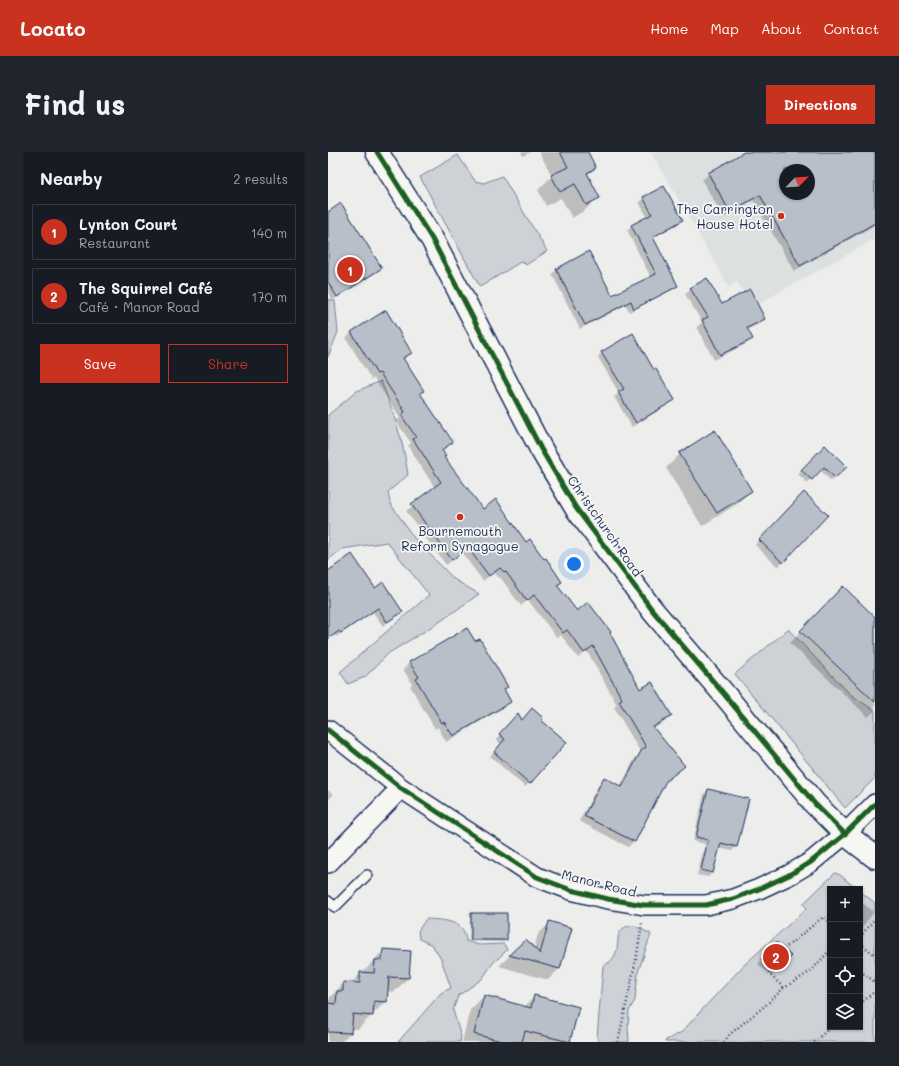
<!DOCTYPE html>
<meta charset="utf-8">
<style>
body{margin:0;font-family:Mali,sans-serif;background:#20242c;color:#f1f3f6}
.controls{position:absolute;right:12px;bottom:12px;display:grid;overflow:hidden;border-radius:0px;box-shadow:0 1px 3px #0004}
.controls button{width:36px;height:36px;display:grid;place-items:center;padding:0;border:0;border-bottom:1px solid #363941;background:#171b24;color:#f1f3f6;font:20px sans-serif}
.compass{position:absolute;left:451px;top:12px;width:36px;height:36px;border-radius:50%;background:#171b24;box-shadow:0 1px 3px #0004;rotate:65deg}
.you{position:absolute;left:246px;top:412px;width:14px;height:14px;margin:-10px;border:3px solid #fff;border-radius:50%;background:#1a73e8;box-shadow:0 0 0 6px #1a73e833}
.badge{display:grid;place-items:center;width:26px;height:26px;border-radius:50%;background:#c8321e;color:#fff;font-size:13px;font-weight:700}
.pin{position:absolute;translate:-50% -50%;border:2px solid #fff;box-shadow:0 1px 4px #0006}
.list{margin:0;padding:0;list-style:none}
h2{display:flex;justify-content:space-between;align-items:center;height:52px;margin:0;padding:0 16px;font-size:17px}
h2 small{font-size:13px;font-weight:400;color:#9ea1a6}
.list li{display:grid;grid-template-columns:26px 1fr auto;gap:12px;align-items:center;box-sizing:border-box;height:56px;margin:0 8px 8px;padding:0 8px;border:1px solid #363941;border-radius:0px}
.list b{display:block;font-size:15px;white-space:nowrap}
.list p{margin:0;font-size:13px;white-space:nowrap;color:#9ea1a6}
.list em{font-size:13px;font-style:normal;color:#9ea1a6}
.actions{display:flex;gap:8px;padding:12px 16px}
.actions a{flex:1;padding:9px 0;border:1px solid #c8321e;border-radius:0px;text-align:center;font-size:14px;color:#c8321e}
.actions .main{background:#c8321e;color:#fff}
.icon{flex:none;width:22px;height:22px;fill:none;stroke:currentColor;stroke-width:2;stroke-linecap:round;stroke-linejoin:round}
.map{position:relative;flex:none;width:547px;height:890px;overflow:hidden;border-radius:0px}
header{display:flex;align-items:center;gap:24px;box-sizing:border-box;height:56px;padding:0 20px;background:#c8321e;color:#fff}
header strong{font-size:19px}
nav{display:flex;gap:22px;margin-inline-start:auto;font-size:14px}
.intro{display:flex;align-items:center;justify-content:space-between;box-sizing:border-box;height:96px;padding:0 24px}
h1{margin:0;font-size:28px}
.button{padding:10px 18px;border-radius:0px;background:#c8321e;color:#fff;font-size:14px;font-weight:700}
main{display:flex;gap:24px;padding:0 24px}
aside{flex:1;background:#171b24;border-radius:0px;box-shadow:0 1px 3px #0004}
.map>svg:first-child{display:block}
</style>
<header>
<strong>Locato</strong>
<nav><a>Home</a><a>Map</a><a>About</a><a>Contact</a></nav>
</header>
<div class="intro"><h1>Find us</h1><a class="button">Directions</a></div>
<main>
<aside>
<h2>Nearby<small>2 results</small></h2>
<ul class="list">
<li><span class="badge">1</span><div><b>Lynton Court</b><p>Restaurant</p></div><em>140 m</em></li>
<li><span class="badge">2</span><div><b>The Squirrel Café</b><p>Café · Manor Road</p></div><em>170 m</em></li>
</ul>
<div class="actions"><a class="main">Save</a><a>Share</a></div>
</aside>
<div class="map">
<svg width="547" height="890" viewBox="0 0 547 890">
<rect width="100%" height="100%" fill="#edeeec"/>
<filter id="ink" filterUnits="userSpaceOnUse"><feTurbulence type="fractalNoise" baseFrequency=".025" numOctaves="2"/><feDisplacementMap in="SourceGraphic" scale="8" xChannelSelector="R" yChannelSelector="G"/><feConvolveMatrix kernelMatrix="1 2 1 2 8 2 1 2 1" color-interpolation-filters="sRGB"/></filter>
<g filter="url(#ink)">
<path fill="#dde0e1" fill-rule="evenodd" d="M323 0H547V87L425 155 409 130 401 135ZM457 18H481V42H457Z"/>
<path fill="#ced2d7" stroke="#74809a" d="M130 3 147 29 156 31 174 24 219 99 198 113 194 109 152 135 92 25Z
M0 147 7 149 10 180 0 205Z
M53 229C65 259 76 291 80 323L60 340 62 351 86 386 127 428 151 442 113 469 61 501 37 525 20 532 12 520 101 443 59 390 14 397 0 408V263L29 239Z
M460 477 522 542 547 559V626L517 656 407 522Z
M507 721 512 723 529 737H502V875H532V739L547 751V890H337L338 888 354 880 369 863 416 813 479 756 475 752Z
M98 767C115 768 138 768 138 789L151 793 176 792 179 798 165 811 154 827 130 844 125 858 133 885 132 890H70L113 841 123 836 113 807 104 793 91 787 90 779Z
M307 774 323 782 310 820 307 848 301 859 300 874 301 890H271L269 886 275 814C299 803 282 781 298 775 300 774 304 774 307 774Z"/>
<path fill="#0003" fill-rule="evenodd" d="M193 0H203L195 4Z
M211 0H258L267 16 259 23 270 45 256 59 244 66 233 46 218 54 210 38 224 24Z
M547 0V73L466 119 425 48 396 66 374 28 381 22ZM457 18H481V42H457Z
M316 46 354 68 349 73 324 86 349 134 344 138 301 160 298 153 252 177 224 122 229 117 284 145 323 126 299 78 303 74 319 65 311 50Z
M0 57 53 115 49 120 5 148 0 141Z
M363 136 394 153 436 167 431 172 419 178 424 186 418 192 386 208 369 175 374 170 357 142Z
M24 180 83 201 75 208 95 239 92 242 124 290 113 299 115 305 155 358 198 391 233 430 229 434 249 460 281 481 312 538 343 564 337 570 325 577 336 631 306 689 300 695 251 669 271 632 276 626 292 635 307 606 313 601 286 555 289 553 259 499 250 506 233 483 229 486 200 448 193 454 172 425 171 426 166 420 155 429 134 401 118 413 78 359 107 336 80 294 83 291 68 269 72 266 46 226 43 227 18 186Z
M274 200 326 220 346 248 341 252 304 275 286 245 291 241 270 205Z
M497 294 517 315 503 329 492 318 479 331 470 322Z
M352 302 423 338 409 352 374 374 338 316Z
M471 345 499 363 450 415 427 393Z
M0 420 46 437 74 460 55 474 45 460 8 485 7 483 0 487Z
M503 447 547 467V559L540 565 462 491Z
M147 491 179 535 175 538 182 550 175 556 118 590 110 575 107 577 82 534 84 532 75 517 82 510Z
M186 567 193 569 212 568 201 631 197 635 162 604 173 592 168 587Z
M0 638 5 643 0 648Z
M380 638 408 695 404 699 391 696 384 721 380 725 369 723 377 692 365 689 376 642Z
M532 749 546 760 532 778Z
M143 762H178V788L176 790 141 789 142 764Z
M222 771 242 776 231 817 220 828 171 814 198 788 206 797 210 782Z
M444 796 461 804 443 824 430 812Z
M56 798 80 826 66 840 59 839 58 849 30 877H22V881L13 890H0V850L2 845 16 831H23L33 821H34L41 814 42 812Z
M156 844 196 855 207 844 250 855 241 890H134L142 858Z"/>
<path fill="#b9bfc8" stroke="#1b2f5e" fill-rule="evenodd" d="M232 0H260L268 16 259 21 272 46 258 53 247 32 232 40 223 23 240 15Z
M416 0H547V71L472 114 432 43 402 60 380 21ZM457 18H481V42H457Z
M336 34 355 68 325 85 350 134 306 157 303 149 257 173 228 117 261 99 284 143 328 122 303 73 324 62 315 45Z
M13 51 54 116 9 145 0 130V60Z
M379 126 394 152 422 137 437 167 419 176 425 187 392 203 374 168 380 165 362 136Z
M58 158 84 201 75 206 96 239 92 241 125 290 114 298 118 304 116 305 155 357 168 347 198 390 202 387 216 407 218 406 234 430 229 433 249 459 260 450 283 480 282 481 312 537 324 530 344 564 325 575 357 614 338 629 307 690 256 664 276 625 294 635 313 599 318 595 291 549 294 547 265 494 256 501 239 478 235 481 206 443 199 449 178 420 177 421 172 416 161 424 140 396 124 408 83 352 113 330 85 287 88 285 73 263 77 260 52 221 49 222 23 180Z
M305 181 326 218 328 217 347 248 308 271 290 240 296 237 273 200Z
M387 278 424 339 389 361 351 301Z
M497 293 519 315 507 326 496 315 484 328 473 318Z
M476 340 500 363 455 411 431 388Z
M24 402 47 436 55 430 75 460 59 470 50 456 13 481 11 479 0 487V419Z
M515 434 547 465V550L472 479Z
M139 476 147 489 152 487 180 535 176 537 183 550 125 584 116 570 114 571 88 527 91 525 81 510Z
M204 556 215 566 213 568 239 590 202 632 166 600 177 587 171 582 190 561 194 568Z
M380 637 421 647 409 695 393 691 385 721 373 718 380 688 368 685Z
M143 761H179V788H143Z
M221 769 244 776 232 817 181 803 198 787 212 802Z
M448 790 463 804 447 820 433 807Z
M55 797 83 799 81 826 61 825 59 850 46 849 45 864 25 862 23 881 0 880V851L8 852 9 839H15V830L32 831V820L46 821 47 808H54Z
M156 843 203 856 206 843 251 855 242 890 197 879 194 890H177L146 882Z"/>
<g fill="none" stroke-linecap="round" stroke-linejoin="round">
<defs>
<path id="lane" d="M0 749 7 755 39 723"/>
<path id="street" d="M0 578 73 636 209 725 243 738 280 747 316 753H378L405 747 431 737 461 723 483 710 517 682 547 652
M0 711 73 636"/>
<path id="primary" d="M49 0 104 87 213 297 248 356 325 459 396 542 487 652 517 682 547 705"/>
</defs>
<use href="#lane" stroke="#1b2f5e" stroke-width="12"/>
<use href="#street" stroke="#1b2f5e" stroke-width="22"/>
<use href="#primary" stroke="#1b2f5e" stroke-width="25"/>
<path stroke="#1b2f5e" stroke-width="2.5" stroke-dasharray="1 3" stroke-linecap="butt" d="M532 785 546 768 547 769
M532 791 547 803
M456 797 495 765 502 770
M532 819 547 830
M440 821 456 836
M532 852 547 839
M290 890 309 803 314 771
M396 890 402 882 439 852 456 836 483 819 502 798
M486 890 503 875"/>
<use href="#lane" stroke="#f6f6f2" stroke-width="9"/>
<use href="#street" stroke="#f6f6f2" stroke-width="19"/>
<use href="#primary" stroke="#f6f6f2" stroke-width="22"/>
<defs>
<path id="cycleway" d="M49 0 104 87 213 297 248 356 325 459 396 542 487 652 517 682
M0 578 73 636 209 725 243 738 280 747 316 753H378L405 747 431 737 461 723 483 710 517 682 547 652"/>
</defs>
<use href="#cycleway" stroke="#f6f6f2" stroke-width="8"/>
<use href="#cycleway" stroke="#1b5e20" stroke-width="5"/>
</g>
</g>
<g fill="#c8321e" stroke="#f6f6f2" stroke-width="1.5">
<circle cx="453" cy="64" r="4"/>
<circle cx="132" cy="365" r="4"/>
</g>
<g text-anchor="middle" stroke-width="3.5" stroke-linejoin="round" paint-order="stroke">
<g font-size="13" fill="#1b2f5e" stroke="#f6f6f2" text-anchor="end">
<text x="445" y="62">The Carrington<tspan x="445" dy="15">House Hotel</tspan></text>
<text x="132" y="384" text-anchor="middle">Bournemouth<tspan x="132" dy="15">Reform Synagogue</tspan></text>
</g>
<g font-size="13" fill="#1b2f5e" stroke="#f6f6f2">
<text transform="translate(277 374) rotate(55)" y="5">Christchurch Road</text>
<text transform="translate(271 731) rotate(14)" y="5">Manor Road</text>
</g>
</g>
</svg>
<div class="controls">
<button>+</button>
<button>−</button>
<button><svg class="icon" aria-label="locate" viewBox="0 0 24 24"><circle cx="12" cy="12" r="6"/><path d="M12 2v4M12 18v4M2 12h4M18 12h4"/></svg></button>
<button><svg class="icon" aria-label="layers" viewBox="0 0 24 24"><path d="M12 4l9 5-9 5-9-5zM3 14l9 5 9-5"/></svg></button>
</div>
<svg class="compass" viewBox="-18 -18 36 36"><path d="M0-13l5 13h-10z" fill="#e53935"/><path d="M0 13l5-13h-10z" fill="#9ea1a6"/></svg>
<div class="you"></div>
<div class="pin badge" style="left:22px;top:118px">1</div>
<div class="pin badge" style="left:448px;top:805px">2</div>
</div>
</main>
